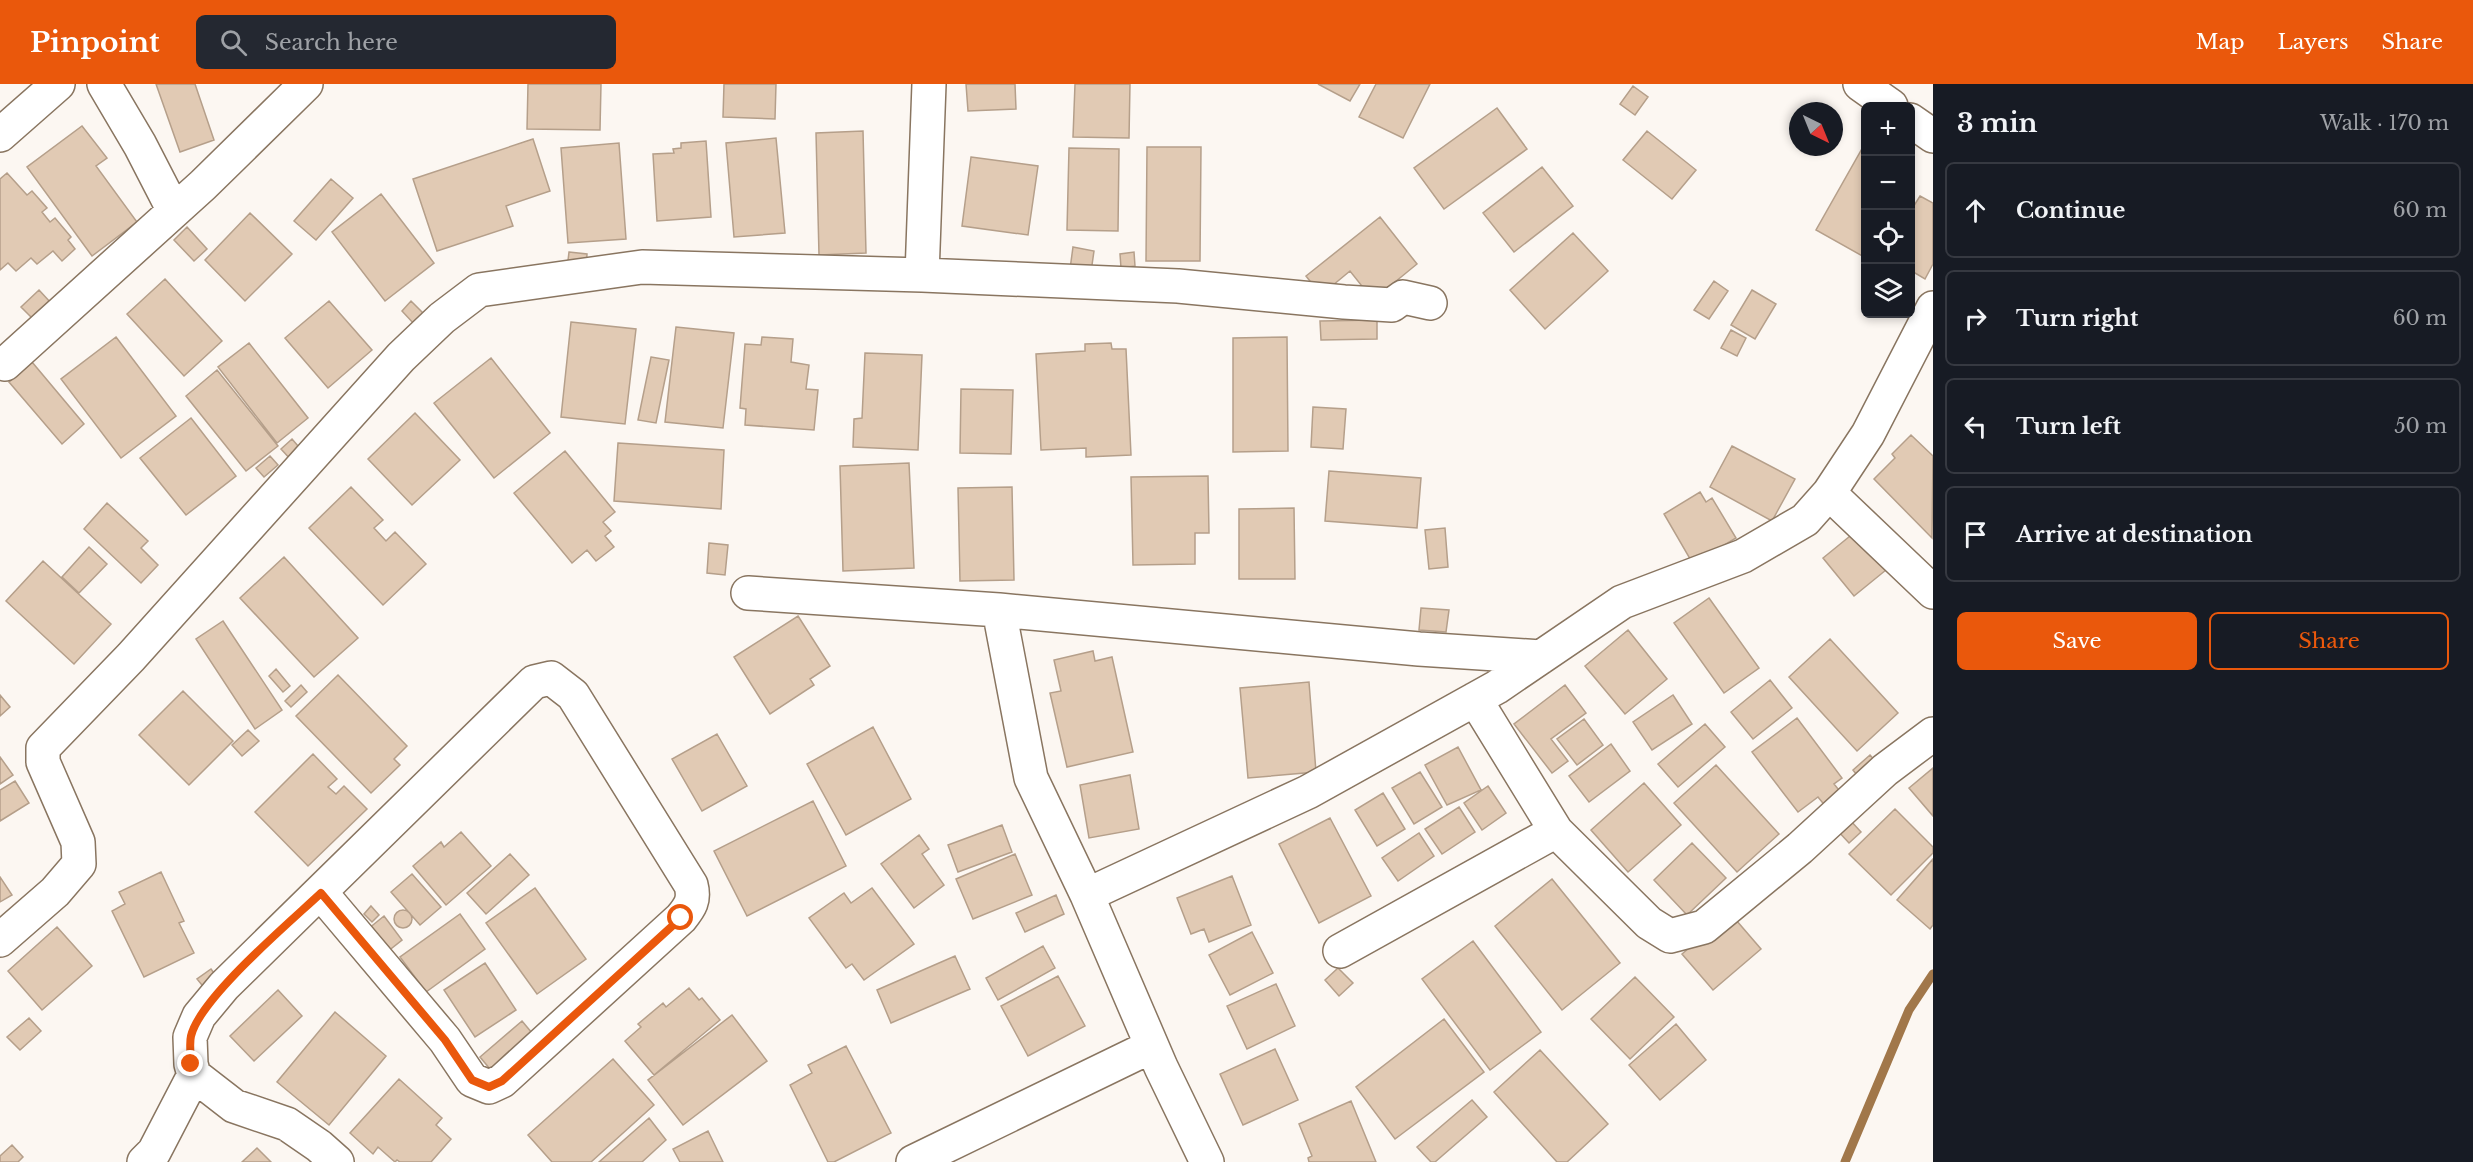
<!DOCTYPE html>
<meta charset="utf-8">
<style>
body{margin:0;font-family:"Libre Baskerville",serif;background:#242831;color:#f1f3f6}
.controls{position:absolute;right:18px;top:18px;display:grid;overflow:hidden;border-radius:9px;box-shadow:0 3px 9px #0003}
.controls button{width:54px;height:54px;display:grid;place-items:center;padding:0;border:0;border-bottom:2px solid #363941;background:#171b24;color:#f1f3f6;font:30px sans-serif}
.compass{position:absolute;left:1789px;top:18px;width:54px;height:54px;border-radius:50%;background:#171b24;box-shadow:0 3px 9px #0003;rotate:137deg}
.stop{position:absolute;width:18px;height:18px;margin:-14px;border:4px solid #ea580c;border-radius:50%;background:#fff}
.stop.end{background:#ea580c;border-color:#fff;box-shadow:0 2px 6px #0008}
.list{margin:0;padding:0;list-style:none}
h2{display:flex;justify-content:space-between;align-items:center;height:78px;margin:0;padding:0 24px;font-size:26px}
h2 small{font-size:20px;font-weight:400;color:#9ea1a6}
.list li{display:grid;grid-template-columns:39px 1fr auto;gap:18px;align-items:center;box-sizing:border-box;height:96px;margin:0 12px 12px;padding:0 12px;border:2px solid #363941;border-radius:9px}
.list b{display:block;font-size:22px;white-space:nowrap}
.list em{font-size:20px;font-style:normal;color:#9ea1a6}
.actions{display:flex;gap:12px;padding:18px 24px}
.actions a{flex:1;padding:14px 0;border:2px solid #ea580c;border-radius:9px;text-align:center;font-size:21px;color:#ea580c}
.actions .main{background:#ea580c;color:#fff}
.icon{flex:none;width:33px;height:33px;fill:none;stroke:currentColor;stroke-width:2;stroke-linecap:round;stroke-linejoin:round}
.map{position:relative;flex:none;width:1933px;height:1078px;overflow:hidden}
header{display:flex;align-items:center;gap:36px;box-sizing:border-box;height:84px;padding:0 30px;background:#ea580c;color:#fff}
header strong{font-size:28px}
nav{display:flex;gap:33px;margin-inline-start:auto;font-size:21px}
.search{width:420px;height:54px;background:#242831;display:flex;align-items:center;gap:15px;box-sizing:border-box;padding:0 21px;border-radius:9px;color:#9ea1a6;font-size:22px}
main{display:flex}
aside{flex:1;background:#171b24}
.map>svg:first-child{display:block}
</style>
<header>
<strong>Pinpoint</strong>
<div class="search"><svg class="icon" aria-label="search" viewBox="0 0 24 24"><circle cx="10" cy="10" r="6"/><path d="M15 15l6 6"/></svg>Search here</div>
<nav><a>Map</a><a>Layers</a><a>Share</a></nav>
</header>
<main>
<div class="map">
<svg width="1933" height="1078" viewBox="0 0 1933 1078">
<rect width="100%" height="100%" fill="#fcf7f2"/>
<g fill="none" stroke-linecap="round" stroke-linejoin="round">
<path stroke="#a1774a" stroke-width="9" d="M1845 1078 1909 926 1933 890"/>
</g>
<path fill="#e1cab4" stroke="#b59f8a" stroke-width="1.5" d="M156 0H195L214 56 180 68Z
M528 0H601L600 46 527 45Z
M724 0H776L775 35 723 33Z
M966 0H1015L1016 25 968 27Z
M1075 0H1130L1129 54 1073 53Z
M1318 0H1360L1350 17Z
M1376 0H1430L1403 54 1359 33Z
M1633 2 1648 13 1635 31 1620 20Z
M1497 24 1527 65 1444 125 1414 84Z
M82 42 107 74 96 82 137 138 92 172 27 83Z
M863 47 866 169 819 171 816 49Z
M1647 47 1696 86 1672 115 1623 76Z
M776 54 785 149 734 153 726 59Z
M533 55 550 107 506 122 513 142 437 167 413 95Z
M706 57 711 133 657 137 653 70 674 69 673 65 681 64V59Z
M619 59 626 155 568 159 561 64Z
M1147 63H1201L1200 177H1146Z
M1863 63 1866 64V174L1816 146Z
M1069 64 1119 65 1118 147 1067 146Z
M971 73 1038 82 1028 151 962 142Z
M1542 83 1573 122 1514 168 1483 129Z
M7 89 27 111 32 107 47 124 42 128 50 138 55 134 71 153 68 156 75 165 62 177 53 167 37 180 31 174 16 187 8 179 0 186V95Z
M331 95 353 114 316 156 294 137Z
M381 110 434 179 385 217 332 148Z
M1920 112 1933 119V180L1925 195 1910 186V128Z
M250 129 292 170 245 217 205 176Z
M1380 133 1417 180 1373 216 1350 187 1321 211 1306 192Z
M187 143 207 165 194 177 174 156Z
M1573 149 1608 187 1545 245 1510 206Z
M1073 163 1094 167 1091 188 1070 185Z
M569 168 587 170 586 186 567 185Z
M1134 168 1135 182 1121 184 1120 170Z
M165 195 222 257 184 292 127 230Z
M1714 197 1728 207 1709 235 1694 226Z
M39 206 51 219 34 236 21 223Z
M1752 206 1776 220 1755 255 1731 241Z
M329 217 372 266 328 304 285 254Z
M411 217 425 231 415 241 402 227Z
M1377 236V255L1321 256 1320 237Z
M571 238 636 245 625 340 561 333Z
M676 243 734 249 723 344 665 338Z
M1731 246 1746 254 1737 272 1721 264Z
M116 253 176 332 121 374 61 295Z
M762 253 793 255 791 278 809 281 806 305 818 306 814 346 745 341 746 325 740 324 745 260 761 261Z
M1287 253 1288 367 1233 368V254Z
M249 259 308 334 277 359 218 283Z
M1111 259 1112 265H1126L1131 371 1086 373V364L1041 366 1036 270 1085 267V260Z
M865 269 922 271 918 366 853 363 854 335 862 334Z
M651 273 669 276 656 339 638 336Z
M491 274 550 349 494 394 434 319Z
M32 278 84 340 62 360 9 298Z
M217 286 278 362 246 387 186 312Z
M961 305 1013 306 1011 370 960 369Z
M1313 323 1346 325 1343 365 1311 363Z
M415 329 460 376 412 421 368 375Z
M191 334 236 392 186 431 140 374Z
M1911 351 1933 372 1932 454 1874 395 1895 374 1892 370Z
M292 355 304 369 293 378 281 365Z
M618 359 724 366 721 425 614 417Z
M1732 362 1795 395 1772 437 1710 403Z
M565 367 615 428 603 438 611 447 605 452 614 463 596 477 587 466 572 479 514 409Z
M270 372 278 381 264 393 256 384Z
M909 379 914 484 843 487 840 382Z
M1329 387 1421 394 1417 444 1325 437Z
M1208 392 1209 449H1195V480L1133 481 1131 393Z
M351 403 383 436 374 444 386 457 395 448 426 480 383 521 309 444Z
M1012 403 1014 496 960 497 958 404Z
M1700 408 1706 418 1712 414 1736 454 1693 480 1664 430Z
M107 419 148 457 141 464 158 481 141 499 84 445Z
M1294 424 1295 495H1239V425Z
M1445 444 1448 483 1429 485 1425 446Z
M1855 448 1886 486 1854 512 1823 474Z
M709 459 728 461 725 491 707 489Z
M89 463 107 480 79 509 62 493Z
M284 473 358 554 314 593 240 514Z
M43 477 111 540 74 580 6 517Z
M1709 514 1759 584 1724 609 1674 539Z
M1421 524 1449 526 1446 548 1419 546Z
M798 532 830 582 810 595 814 601 770 630 734 573Z
M223 537 282 626 255 645 196 555Z
M1628 546 1667 595 1625 630 1585 582Z
M1830 555 1898 629 1857 667 1789 593Z
M1093 567 1095 577 1112 573 1133 668 1067 683 1050 609 1061 607 1054 576Z
M276 585 290 602 283 608 269 592Z
M338 591 407 662 394 675 400 681 371 709 296 632Z
M1770 596 1792 624 1753 655 1731 628Z
M1309 598 1316 688 1248 694 1240 604Z
M301 601 307 608 291 623 285 617Z
M1565 601 1586 629 1551 655 1568 677 1552 689 1514 640Z
M183 607 233 657 189 701 139 651Z
M0 611 10 623 0 632Z
M1673 611 1692 640 1652 666 1633 638Z
M1797 634 1842 694 1834 700 1842 710 1826 723 1818 713 1798 728 1752 668Z
M1584 635 1603 661 1577 681 1557 655Z
M1705 640 1725 663 1678 703 1658 680Z
M873 643 911 715 846 751 807 680Z
M248 646 259 657 242 672 232 661Z
M717 650 747 702 702 727 672 675Z
M1611 660 1630 687 1589 718 1569 692Z
M1458 663 1481 706 1447 721 1425 681Z
M313 670 337 695 328 703 336 710 344 702 367 725 308 782 255 728Z
M1870 671 1878 680 1860 695 1853 686Z
M0 673 13 691 0 700Z
M1716 681 1779 750 1737 788 1674 719Z
M1933 684V732L1909 704Z
M1420 688 1442 723 1414 740 1392 704Z
M1130 691 1139 745 1089 754 1080 701Z
M15 697 29 719 0 737V706Z
M1644 699 1681 741 1628 788 1591 746Z
M1488 702 1506 729 1482 746 1464 719Z
M1383 709 1405 745 1377 762 1355 726Z
M813 717 846 782 747 832 714 767Z
M1459 723 1475 748 1442 770 1425 745Z
M1895 725 1933 763V769L1891 811 1849 770Z
M1330 734 1371 812 1319 839 1279 760Z
M1849 735 1861 748 1849 759 1837 746Z
M1002 741 1012 768 958 788 948 761Z
M461 748 491 782 446 821 413 782 441 758 444 763Z
M1419 749 1434 772 1398 797 1382 774Z
M919 751 929 765 922 770 944 801 914 824 881 780Z
M1692 759 1726 794 1687 831 1654 796Z
M510 770 529 791 486 830 467 809Z
M1015 770 1032 811 973 835 956 795Z
M1933 775V841L1930 845 1897 816Z
M161 788 184 837 179 839 194 869 144 893 112 827 125 820 119 808Z
M412 790 441 823 420 841 391 808Z
M1232 792 1251 841 1209 858 1204 845 1191 850 1177 814Z
M0 793 12 811 0 818Z
M1552 795 1620 879 1562 926 1495 842Z
M535 804 586 875 537 910 486 839Z
M872 804 914 860 864 896 852 880 846 884 809 834 844 809 851 819Z
M1056 811 1064 830 1025 848 1016 829Z
M371 822 379 831 372 838 364 830Z
M394 835a9 9 0 1 1 18 0a9 9 0 1 1-18 0Z
M1730 829 1761 865 1713 906 1682 870Z
M460 830 485 865 426 908 400 873Z
M384 832 402 856 387 868 368 845Z
M57 843 92 882 42 926 8 887Z
M1252 848 1273 889 1230 911 1209 871Z
M1473 857 1541 948 1490 986 1422 895Z
M1043 862 1055 884 998 916 986 894Z
M955 872 970 905 891 939 877 906Z
M485 879 516 926 475 953 444 906Z
M1338 884 1353 899 1339 912 1325 896Z
M211 885 219 896 206 906 197 895Z
M1058 892 1085 942 1028 972 1001 922Z
M1635 893 1674 933 1630 975 1591 935Z
M1276 900 1295 942 1247 965 1227 922Z
M689 904 699 916 702 914 720 936 654 991 625 957 641 943 638 940 663 919 666 923Z
M278 906 302 932 254 977 230 952Z
M335 928 386 972 329 1041 277 998Z
M732 931 767 977 683 1041 648 996Z
M29 934 41 947 20 966 7 953Z
M1444 935 1484 988 1395 1055 1356 1003Z
M522 937 537 955 495 991 480 973Z
M1676 940 1706 976 1660 1016 1629 981Z
M846 962 891 1049 834 1078H828L790 1001 812 989 808 981Z
M1275 965 1298 1016 1243 1041 1220 990Z
M1540 966 1608 1040 1567 1078H1557L1494 1008Z
M613 975 654 1021 591 1078H552L528 1051Z
M399 995 442 1034 436 1041 451 1055 431 1078H400L397 1076 395 1078 378 1063 373 1070 350 1049Z
M1472 1016 1487 1033 1435 1078H1431L1417 1063Z
M1351 1017 1376 1078H1309L1308 1074 1312 1072 1299 1040Z
M649 1034 666 1056 642 1078H599Z
M708 1047 723 1078H680L673 1065Z
M12 1061 23 1073 18 1078H0V1072Z
M257 1064 271 1078H242Z"/>
<g fill="none" stroke-linecap="round" stroke-linejoin="round">
<defs>
<path id="minor" d="M104 0 140 61 174 127
M1860 0 1891 22
M1910 36 1933 52
M0 51 58 0
M922 191 929 0
M5 280 203 101 306 0
M1829 409 1933 508
M748 509 999 526 1419 565 1541 573
M999 526 1031 694 1087 811 1161 983 1207 1078
M1475 615 1556 747 1649 839 1670 852 1704 843 1800 764 1885 686 1933 650
M321 809 445 956 472 996 489 1003 502 997 681 834C690 823 695 816 691 801L573 611 551 594 534 598 224 902 199 932 190 953 191 980 194 991 234 1022 287 1040 319 1062 337 1078
M1087 811 1308 708 1497 603 1622 518 1743 472 1805 436 1829 409 1868 350 1933 224
M0 856 55 808 79 780 78 758 43 678V664L131 573 401 273 442 234 479 206 642 183 922 191 1178 202 1344 218 1392 221 1403 213 1430 219
M1340 867 1556 747
M144 1078 154 1068 194 991
M913 1078 1152 962"/>
</defs>
<use href="#minor" stroke="#897560" stroke-width="36"/>
<use href="#minor" stroke="#fff" stroke-width="33"/>
</g>
<g fill="none" stroke-linecap="round" stroke-linejoin="round">
<path stroke="#ea580c" stroke-width="8" d="M191 980C191 971 189 960 191 952 200 914 289 839 321 809L445 956 472 996 489 1003 502 997 681 834"/>
</g>
</svg>
<div class="controls">
<button>+</button>
<button>−</button>
<button><svg class="icon" aria-label="locate" viewBox="0 0 24 24"><circle cx="12" cy="12" r="6"/><path d="M12 2v4M12 18v4M2 12h4M18 12h4"/></svg></button>
<button><svg class="icon" aria-label="layers" viewBox="0 0 24 24"><path d="M12 4l9 5-9 5-9-5zM3 14l9 5 9-5"/></svg></button>
</div>
<svg class="compass" viewBox="-18 -18 36 36"><path d="M0-13l5 13h-10z" fill="#e53935"/><path d="M0 13l5-13h-10z" fill="#9ea1a6"/></svg>
<div class="stop" style="left:681px;top:834px"></div>
<div class="stop end" style="left:191px;top:980px"></div>
</div>
<aside>
<h2>3 min<small>Walk · 170 m</small></h2>
<ul class="list">
<li><svg class="icon" aria-label="ahead" viewBox="0 0 24 24"><path d="M12 20V5M6 11l6-6 6 6"/></svg><div><b>Continue</b></div><em>60 m</em></li>
<li><svg class="icon" aria-label="right" viewBox="0 0 24 24"><path d="M7 20v-9h11M14 6l5 5-5 5"/></svg><div><b>Turn right</b></div><em>60 m</em></li>
<li><svg class="icon" aria-label="left" viewBox="0 0 24 24"><path d="M17 20v-9H6M10 6l-5 5 5 5"/></svg><div><b>Turn left</b></div><em>50 m</em></li>
<li><svg class="icon" aria-label="arrive" viewBox="0 0 24 24"><path d="M6 21V4h12l-3 4 3 4H6"/></svg><div><b>Arrive at destination</b></div></li>
</ul>
<div class="actions"><a class="main">Save</a><a>Share</a></div>
</aside>
</main>
